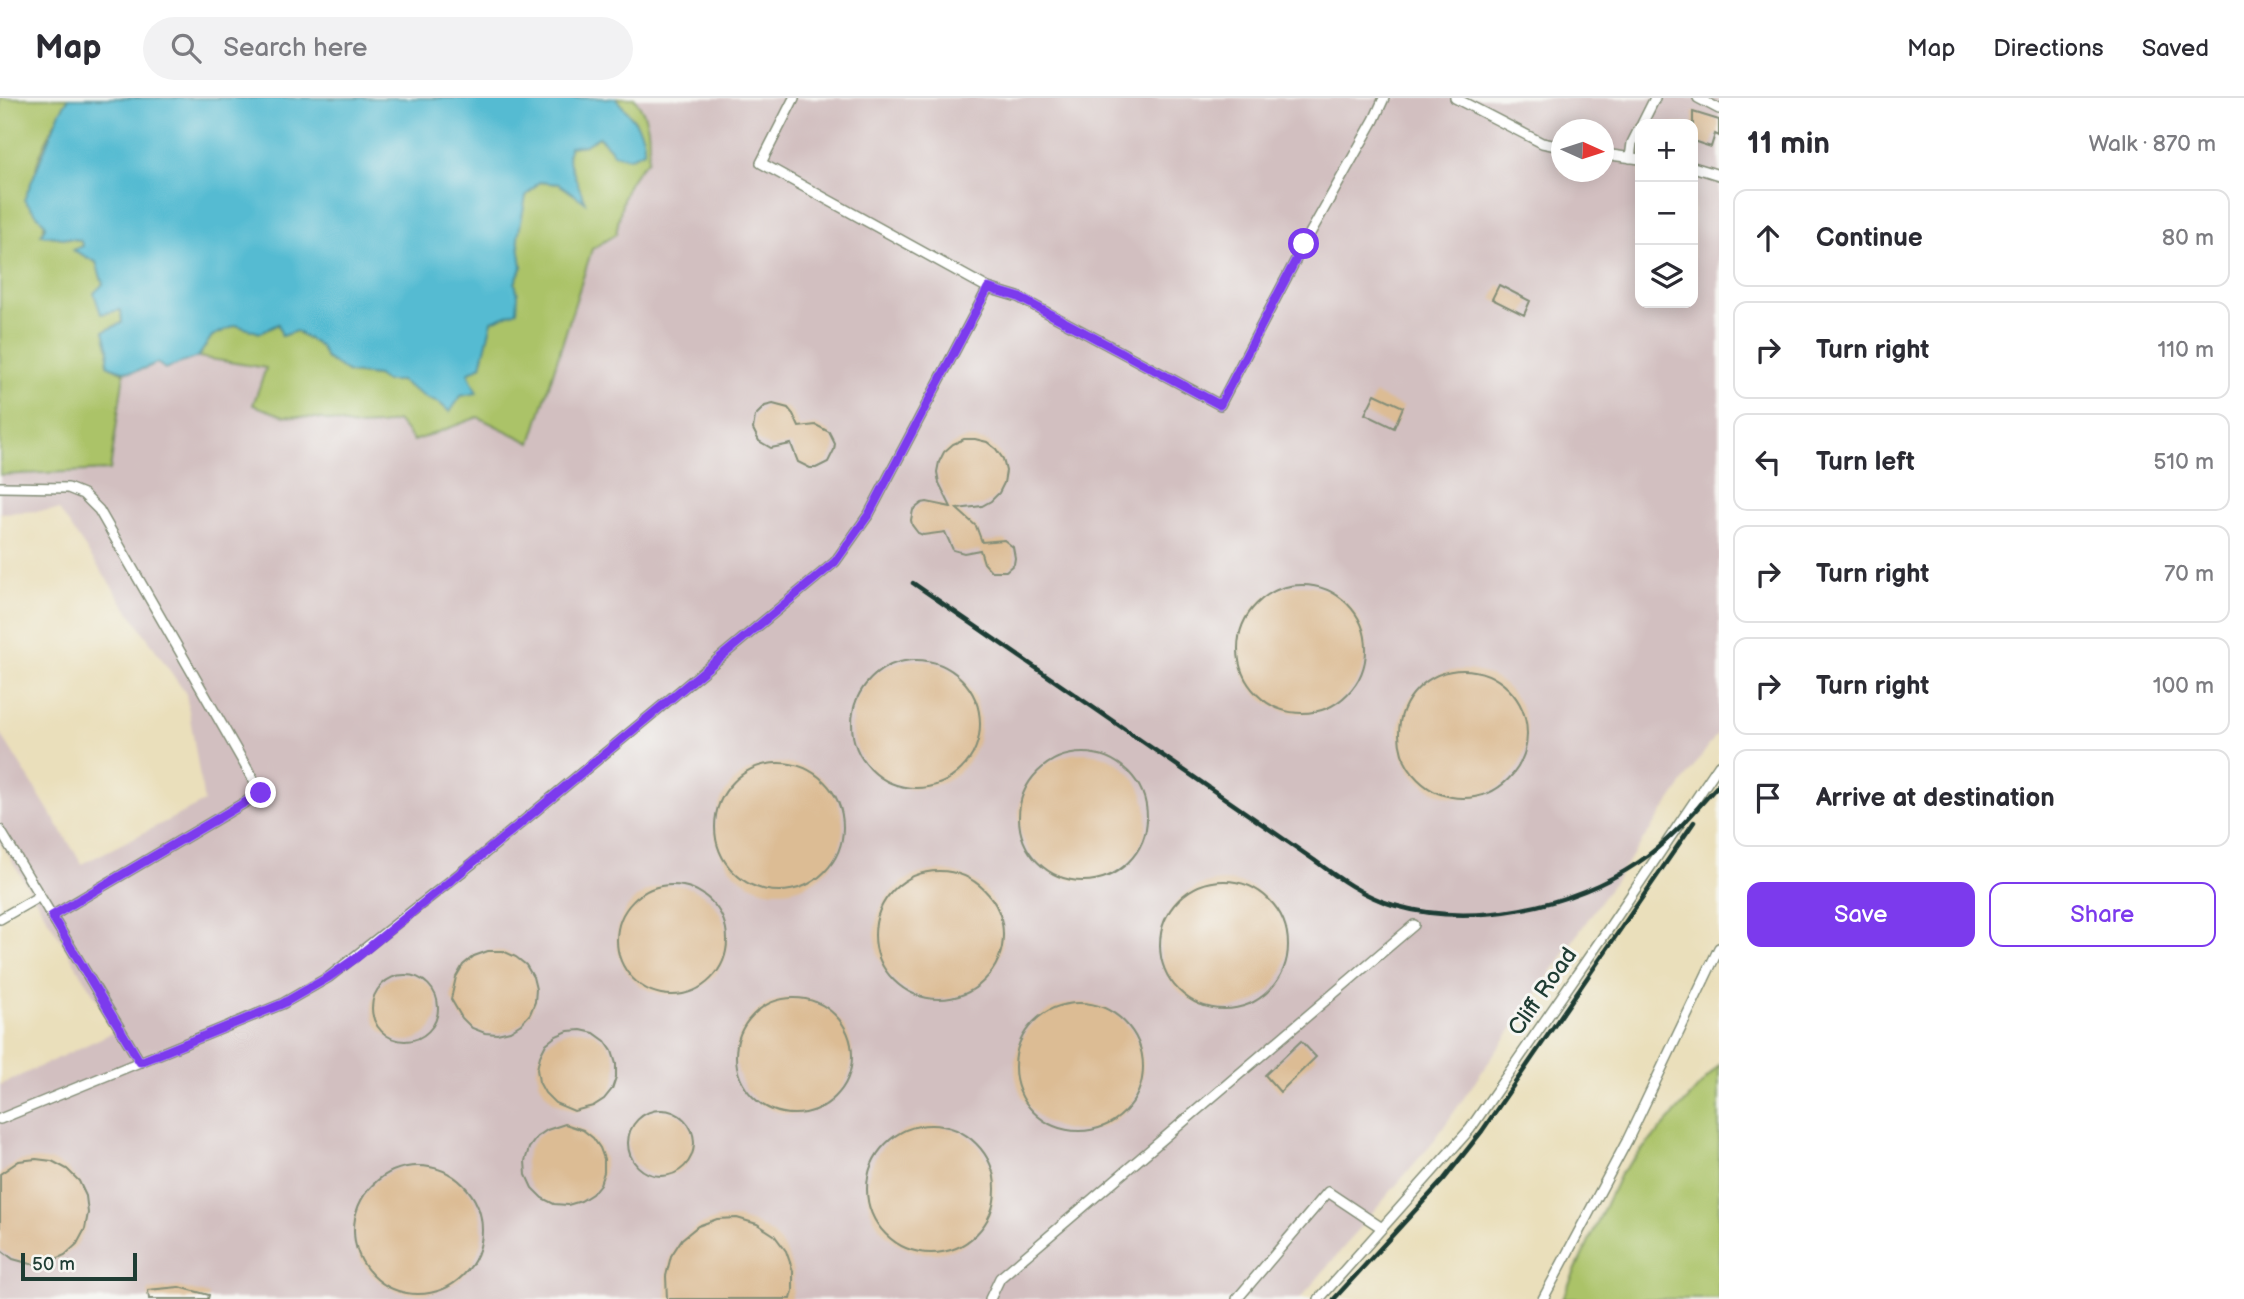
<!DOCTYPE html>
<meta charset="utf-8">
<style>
body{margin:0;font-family:"Balsamiq Sans",sans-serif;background:#f2f2f3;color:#2b2b33}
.controls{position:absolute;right:21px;top:21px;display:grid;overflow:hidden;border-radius:14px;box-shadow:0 4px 18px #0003}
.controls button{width:63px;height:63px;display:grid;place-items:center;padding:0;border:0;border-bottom:2px solid #e1e1e2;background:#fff;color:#2b2b33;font:35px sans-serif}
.compass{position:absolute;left:1551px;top:21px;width:63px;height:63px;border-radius:50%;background:#fff;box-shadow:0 4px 18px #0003;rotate:93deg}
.scale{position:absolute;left:21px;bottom:18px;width:116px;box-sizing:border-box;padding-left:7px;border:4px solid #1f3d34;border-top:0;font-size:19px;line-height:24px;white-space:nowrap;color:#1f3d34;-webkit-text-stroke:5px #f6f6f2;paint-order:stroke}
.stop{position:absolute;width:21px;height:21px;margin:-16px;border:5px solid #7c3aed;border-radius:50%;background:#fff}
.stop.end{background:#7c3aed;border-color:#fff;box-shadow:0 2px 7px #0008}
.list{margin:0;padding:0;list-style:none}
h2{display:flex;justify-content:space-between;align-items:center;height:91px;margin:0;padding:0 28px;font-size:30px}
h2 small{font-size:23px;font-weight:400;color:#7c7c81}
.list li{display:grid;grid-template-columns:46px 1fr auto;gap:21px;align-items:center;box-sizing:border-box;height:98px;margin:0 14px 14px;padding:0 14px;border:2px solid #e1e1e2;border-radius:14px}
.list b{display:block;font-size:26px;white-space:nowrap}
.list em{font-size:23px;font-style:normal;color:#7c7c81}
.actions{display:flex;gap:14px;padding:21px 28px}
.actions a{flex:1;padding:16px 0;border:2px solid #7c3aed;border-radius:14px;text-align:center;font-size:24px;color:#7c3aed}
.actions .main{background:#7c3aed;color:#fff}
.icon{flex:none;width:38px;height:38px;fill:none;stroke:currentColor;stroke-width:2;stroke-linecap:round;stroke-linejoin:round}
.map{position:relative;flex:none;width:1719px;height:1201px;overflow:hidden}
header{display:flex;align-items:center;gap:42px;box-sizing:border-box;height:98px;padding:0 35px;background:#fff;border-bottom:2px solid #e1e1e2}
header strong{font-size:33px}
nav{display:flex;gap:38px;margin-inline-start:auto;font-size:24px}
.search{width:490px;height:63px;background:#f2f2f3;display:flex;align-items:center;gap:18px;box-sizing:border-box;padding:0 24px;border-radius:38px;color:#7c7c81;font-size:26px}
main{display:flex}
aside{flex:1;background:#fff}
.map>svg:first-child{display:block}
</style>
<header>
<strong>Map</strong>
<div class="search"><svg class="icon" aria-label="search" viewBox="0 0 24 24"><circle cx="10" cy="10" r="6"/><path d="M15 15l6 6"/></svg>Search here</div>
<nav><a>Map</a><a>Directions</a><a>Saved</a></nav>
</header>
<main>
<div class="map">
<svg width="1719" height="1201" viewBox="0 0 1719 1201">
<rect width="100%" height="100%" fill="#f6f6f2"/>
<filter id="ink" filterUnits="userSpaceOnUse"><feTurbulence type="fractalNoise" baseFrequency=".0143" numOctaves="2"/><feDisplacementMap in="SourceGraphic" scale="14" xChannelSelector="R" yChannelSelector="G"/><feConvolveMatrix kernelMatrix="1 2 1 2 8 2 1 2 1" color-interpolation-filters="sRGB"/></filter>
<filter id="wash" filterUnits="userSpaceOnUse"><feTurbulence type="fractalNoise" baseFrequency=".00686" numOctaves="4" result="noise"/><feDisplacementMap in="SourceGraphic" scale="28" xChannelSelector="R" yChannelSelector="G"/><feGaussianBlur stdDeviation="1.57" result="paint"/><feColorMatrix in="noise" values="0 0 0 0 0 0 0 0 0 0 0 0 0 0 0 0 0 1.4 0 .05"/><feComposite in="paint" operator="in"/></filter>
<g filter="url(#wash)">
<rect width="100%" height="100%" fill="#eadfbb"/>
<path fill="#d2bfc0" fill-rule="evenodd" d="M634 0H1719V633L1436 1040 1300 1201H0V987L116 933 0 743V634L82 766 204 704 186 596 59 412 0 415V377L110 372 124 275 146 271 158 264 166 271 198 259 266 270 284 318 381 327 397 323 441 334 478 319 586 169 593 151 616 136 625 93 632 77 648 62 650 38 643 10ZM1640 26H1693V205H1640ZM1562 32H1604V74H1562Z"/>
<path fill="#abc368" stroke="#65804e" stroke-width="2" d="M0 0H69C61 12 37 58 36 71 35 93 52 116 41 137L80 142 83 148 74 152 96 164 103 186 121 212 122 225 104 233 109 252 107 267 124 275 110 372 0 377Z
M615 0H634C650 18 650 39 648 62 622 87 623 101 616 136L592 151 531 345 478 319 414 343 397 323 381 327 355 328 317 320 284 318 253 307 266 270 198 259 212 238 236 227 260 235 278 226 282 238 295 233 321 249 326 260 349 275 377 278 385 283H401L426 300 439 305 467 275 481 268 491 223 518 197 515 185 522 168 517 139 526 98 539 84 559 86 584 103 568 61 569 49 585 47 599 39 610 50 636 24Z
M1719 967V1201H1562L1620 1076Z"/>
<path fill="#54bbd2" stroke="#3a7c83" stroke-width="2" d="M69 0H615C629 16 646 31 644 53L629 60 613 56 610 50 599 39 585 47 569 49 568 61 585 104 559 86 539 84 526 98 518 139 522 168 515 185 518 197 517 213 492 223 481 268 468 275 477 295 461 298 450 314 439 305 426 300 401 283H385L377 278 349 275 326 260 321 249 296 233 282 238 278 226 260 235 236 227 212 238 198 259 165 271 157 265C136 275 128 277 107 267L109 252 104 233 122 225 121 212 101 216 94 195 103 186 96 164 73 152 83 148 80 142 41 137 46 127 24 102 60 14Z"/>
<g id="blocks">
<path fill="#dcbc94" d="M1693 14 1719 22V38L1715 36 1711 49 1693 43Z
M1499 187 1530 203 1524 217 1492 201Z
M1375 296 1403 309 1394 330 1365 316Z
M773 306 788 310 793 316 799 329 816 327 829 334 835 346 834 352 828 364 816 370H810L798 364 791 346 771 350 759 343 753 331 755 318 765 308Z
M964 341H975L987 344 996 351 1003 361 1006 373 1004 385 999 395 991 403 982 408 957 411 976 428 982 444 1004 442 1013 449 1015 460 1014 466 1006 473H991L984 465 980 452 964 455 953 452 945 434 923 437 918 435 912 427 911 422 913 412 922 405 927 404 951 409 939 385 937 374 939 364 944 354 953 346Z
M1238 551a64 64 0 1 1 128 0a64 64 0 1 1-128 0Z
M852 626a64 64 0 1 1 128 0a64 64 0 1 1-128 0Z
M1399 636a64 64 0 1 1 128 0a64 64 0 1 1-128 0Z
M1019 719a64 64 0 1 1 128 0a64 64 0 1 1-128 0Z
M715 729a64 64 0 1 1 128 0a64 64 0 1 1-128 0Z
M875 837a64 64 0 1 1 128 0a64 64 0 1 1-128 0Z
M1160 847a64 64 0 1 1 128 0a64 64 0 1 1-128 0Z
M617 842a55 55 0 1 1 110 0a55 55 0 1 1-110 0Z
M488 853H503L516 859 526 867 533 879 536 891 535 904 530 916 521 926 510 933 497 936 485 935 472 930 462 920 451 901 456 879 463 867 474 858Z
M372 910a33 33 0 1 1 66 0a33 33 0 1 1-66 0Z
M736 958a58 58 0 1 1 116 0a58 58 0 1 1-116 0Z
M1015 969a64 64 0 1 1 128 0a64 64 0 1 1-128 0Z
M581 932 594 935 605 943 612 953 616 966V979L612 991 604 1001 593 1008 574 1013 555 1005 545 995 539 984 537 971 540 958 546 946 556 938 568 933Z
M1301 943 1316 959 1280 994 1265 977Z
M628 1045a33 33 0 1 1 66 0a33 33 0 1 1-66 0Z
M565 1026 583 1032 593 1040 600 1050 604 1061V1074L600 1086 592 1096 581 1103 568 1107 554 1106 542 1100 532 1090 526 1077 525 1063 529 1050 537 1039 547 1032Z
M867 1091a64 64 0 1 1 128 0a64 64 0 1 1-128 0Z
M36 1061 52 1063 67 1071 79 1083 86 1098 88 1115 85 1131 77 1146 65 1157 49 1164 31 1166 13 1161 0 1151V1076L19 1063Z
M354 1132a64 64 0 1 1 128 0a64 64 0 1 1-128 0Z
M737 1120 757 1126 774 1137 786 1153 793 1173V1193L791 1201H667L666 1178 671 1158 682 1141 698 1128 717 1121Z
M179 1189 209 1197 208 1201H149L148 1192Z"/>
</g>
</g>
<g filter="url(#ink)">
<use href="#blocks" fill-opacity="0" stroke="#848e78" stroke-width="2"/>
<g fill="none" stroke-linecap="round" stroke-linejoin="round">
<defs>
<path id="service" d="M1455 0 1542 45 1562 49
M1698 0 1719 11
M1642 26 1655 0
M1604 56 1640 61
M1630 60 1632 45 1640 29
M1693 69 1719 77
M988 190 1018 199 1220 307 1304 146 1374 22 1384 0
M0 389 68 390 83 396 99 412 261 695 52 818
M0 732 140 964
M0 821 40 798
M0 1021 282 906 329 879 473 765 835 464 869 416 988 190 761 65 794 0
M990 1201 1000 1180 1414 827
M1237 1201 1328 1094 1382 1130
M1319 1201 1470 1031 1609 830 1719 667
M1543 1201 1627 1043 1719 850"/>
</defs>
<use href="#service" stroke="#848e78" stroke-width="12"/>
<use href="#service" stroke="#fff" stroke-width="9"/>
<path stroke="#1f3d34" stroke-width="4.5" d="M913 485 1314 762C1338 780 1363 798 1393 807 1472 830 1571 810 1639 764 1669 744 1695 713 1719 686
M1334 1201 1444 1081 1482 1033 1694 724"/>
</g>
</g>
<g fill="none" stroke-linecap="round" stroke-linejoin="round" filter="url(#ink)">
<path stroke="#7c3aed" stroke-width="9" d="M261 695 52 818 140 964 282 906 329 879 356 860 520 726 835 464 869 416 988 190 1018 199 1220 307 1304 146"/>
</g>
<g text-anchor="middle" stroke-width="6" stroke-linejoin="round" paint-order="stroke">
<g font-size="23" fill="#1f3d34" stroke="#f6f6f2">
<text transform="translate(1542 893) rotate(-55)" y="8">Cliff Road</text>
</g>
</g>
</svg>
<div class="controls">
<button>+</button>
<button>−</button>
<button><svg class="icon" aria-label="layers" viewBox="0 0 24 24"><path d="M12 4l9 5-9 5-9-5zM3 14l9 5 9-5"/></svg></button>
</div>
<svg class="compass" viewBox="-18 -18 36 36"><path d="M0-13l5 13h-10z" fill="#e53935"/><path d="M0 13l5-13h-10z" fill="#7c7c81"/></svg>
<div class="scale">50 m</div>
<div class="stop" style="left:1304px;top:146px"></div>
<div class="stop end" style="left:261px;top:695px"></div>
</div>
<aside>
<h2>11 min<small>Walk · 870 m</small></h2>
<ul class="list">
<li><svg class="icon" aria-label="ahead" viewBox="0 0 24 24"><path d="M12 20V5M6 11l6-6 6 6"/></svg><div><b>Continue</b></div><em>80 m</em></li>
<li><svg class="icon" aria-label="right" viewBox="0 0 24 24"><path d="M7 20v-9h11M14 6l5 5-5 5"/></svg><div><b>Turn right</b></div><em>110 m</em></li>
<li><svg class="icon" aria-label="left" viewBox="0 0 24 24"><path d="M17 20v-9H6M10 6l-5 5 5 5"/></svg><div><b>Turn left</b></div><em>510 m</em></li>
<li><svg class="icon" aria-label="right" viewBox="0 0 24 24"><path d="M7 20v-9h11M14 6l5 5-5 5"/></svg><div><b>Turn right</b></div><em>70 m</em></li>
<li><svg class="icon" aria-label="right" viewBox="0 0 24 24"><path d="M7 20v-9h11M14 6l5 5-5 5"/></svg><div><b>Turn right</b></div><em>100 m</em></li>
<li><svg class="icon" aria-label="arrive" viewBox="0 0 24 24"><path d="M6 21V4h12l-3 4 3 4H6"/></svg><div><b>Arrive at destination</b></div></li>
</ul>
<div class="actions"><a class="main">Save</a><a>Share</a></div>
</aside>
</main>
